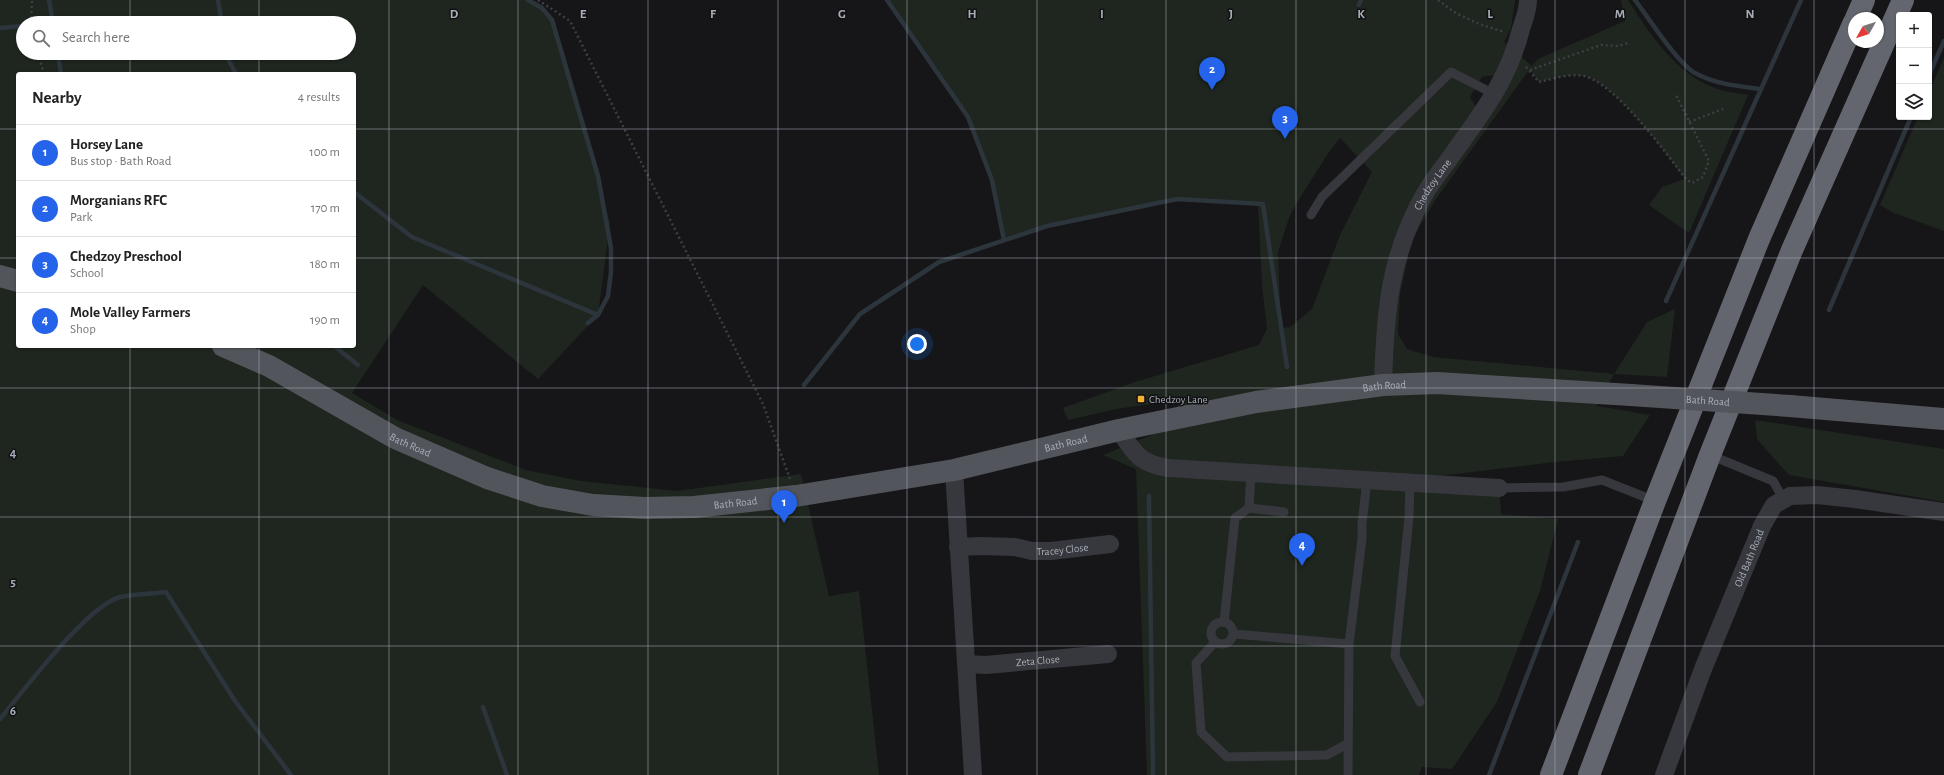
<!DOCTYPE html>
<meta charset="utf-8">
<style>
body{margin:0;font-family:"Alegreya Sans",sans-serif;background:#f2f2f2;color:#222}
.controls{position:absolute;right:12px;top:12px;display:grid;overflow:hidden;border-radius:4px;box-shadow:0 1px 3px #0004}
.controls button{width:36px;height:36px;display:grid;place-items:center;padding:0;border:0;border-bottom:1px solid #e0e0e0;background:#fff;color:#222;font:20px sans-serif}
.compass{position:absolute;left:1848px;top:12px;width:36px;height:36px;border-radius:50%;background:#fff;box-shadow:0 1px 3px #0004;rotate:231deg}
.you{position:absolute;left:917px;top:344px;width:14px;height:14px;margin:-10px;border:3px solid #fff;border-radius:50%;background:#1a73e8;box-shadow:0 0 0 6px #1a73e833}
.badge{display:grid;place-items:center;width:26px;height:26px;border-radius:50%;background:#2563eb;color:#fff;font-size:13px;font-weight:700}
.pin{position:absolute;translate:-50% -33px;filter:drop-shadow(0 1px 2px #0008)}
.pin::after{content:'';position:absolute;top:21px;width:14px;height:12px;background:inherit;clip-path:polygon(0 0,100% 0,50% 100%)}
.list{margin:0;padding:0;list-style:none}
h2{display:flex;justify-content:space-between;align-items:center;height:52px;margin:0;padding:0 16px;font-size:17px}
h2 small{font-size:13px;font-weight:400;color:#767676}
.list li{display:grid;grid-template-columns:26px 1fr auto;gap:12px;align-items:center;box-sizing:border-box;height:56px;padding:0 16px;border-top:1px solid #e0e0e0}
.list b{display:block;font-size:15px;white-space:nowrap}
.list p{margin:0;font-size:13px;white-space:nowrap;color:#767676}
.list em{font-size:13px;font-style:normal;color:#767676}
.icon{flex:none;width:22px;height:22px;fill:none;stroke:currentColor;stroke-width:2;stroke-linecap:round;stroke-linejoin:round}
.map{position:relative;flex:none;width:1944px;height:775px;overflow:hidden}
.search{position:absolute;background:#fff;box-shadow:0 1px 3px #0004;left:16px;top:16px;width:340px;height:44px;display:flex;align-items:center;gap:10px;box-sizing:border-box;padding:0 14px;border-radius:22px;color:#767676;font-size:15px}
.panel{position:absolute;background:#fff;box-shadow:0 1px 3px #0004;left:16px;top:72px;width:340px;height:276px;border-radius:4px}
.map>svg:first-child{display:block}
</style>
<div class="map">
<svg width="1944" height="775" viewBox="0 0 1944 775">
<rect width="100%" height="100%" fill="#161618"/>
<path fill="#1e261f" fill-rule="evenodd" d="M0 0H527L542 8 552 20 610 223 598 315 538 379 423 285 352 393 397 420 526 470 581 481 677 491 801 474 829 596 859 591 879 775H0ZM23 23H349V53H23ZM18 74H354V346H18Z
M887 0H1515L1511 28 1504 42 1532 66 1538 59 1625 21 1621 0H1628C1649 33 1676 74 1715 88 1725 92 1737 93 1748 95L1689 233 1649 205 1662 187 1685 179C1666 153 1615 83 1584 76 1569 73 1553 79 1539 82L1530 70 1531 67 1436 199 1412 239 1400 294 1398 334 1407 349 1433 357 1614 374 1647 322 1675 309 1667 377 1614 374 1597 406 1650 415 1623 456 1555 462 1439 476 1499 488 1501 514 1558 519 1540 591 1497 702 1452 769 1422 767 1419 775H1147L1136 469 1103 455 1168 428 1180 400 1116 409 1068 420 1063 408 1135 382 1259 345 1267 329 1262 285 1258 204 1177 199 1047 226 1004 240 992 180 968 117ZM1494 75 1477 107H1476L1470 97 1482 77ZM1340 138 1372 172 1340 235 1312 309 1290 327 1281 328 1278 252 1289 218 1296 204 1329 152Z
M1944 58V231L1894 213 1880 205 1918 117H1929V92Z
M1755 420 1944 449V502L1789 475 1757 439Z"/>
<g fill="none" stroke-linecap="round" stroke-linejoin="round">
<path stroke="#2c353c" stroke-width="4.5" d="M49 0 53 23
M218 0 222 23
M528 0 542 8 552 20 598 176 611 248V272L608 296 598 315
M887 0 968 117 992 180 1004 240
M1635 0C1648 17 1678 64 1695 73 1715 84 1737 86 1760 89
M1359 5 1361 0
M0 28 23 26
M58 53 61 74
M227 53 228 59 236 74
M1929 75 1944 41
M354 192 412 237 598 315 588 323
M1666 301 1801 0
M1829 310 1911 117
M334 346 358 365
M804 385 860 314 939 262 1047 226 1177 199 1263 204 1287 367
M1149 496 1153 775
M483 707 507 775
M0 719C24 690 87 606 120 597 135 594 151 594 166 592L235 701 291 775
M1489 775 1578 542"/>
<path stroke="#3d3f44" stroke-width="2.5" stroke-dasharray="2 3" stroke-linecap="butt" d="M538 0 570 21 763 404 790 479
M1438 0 1454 12 1479 24 1504 32
M31 23 32 0
M38 53 44 74
M1526 67 1539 82C1553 79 1569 73 1584 76 1615 83 1666 153 1686 179L1692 183 1703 177 1709 161 1676 95
M1530 70 1601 45 1618 46 1628 43
M1689 122 1723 109"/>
<path stroke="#37383d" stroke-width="9" d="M1311 215 1322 197 1451 72 1494 94
M1710 455 1773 481 1784 500
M1251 473 1249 508 1284 512
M1410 483 1409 517 1395 656 1420 702
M1499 488 1563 487 1602 480 1655 501
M1211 633a11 11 0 1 1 22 0a11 11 0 1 1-22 0Z
M1224 622 1235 518 1249 508
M1234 634 1349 644 1362 539V524L1367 480
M1215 642 1196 663 1201 732 1227 757 1327 755 1347 744
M1348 775 1349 644"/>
<g stroke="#37383d" stroke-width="18">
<path id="s1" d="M1383 385C1385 313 1389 254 1427 190 1434 179 1442 169 1450 158 1480 115 1508 82 1521 29 1524 20 1528 10 1528 0"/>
<path d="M1119 430C1135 453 1138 463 1168 468L1499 488"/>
<path d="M954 470 973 775"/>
<path id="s2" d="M958 547 981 546 1015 547 1032 551H1051L1110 544"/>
<path id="s3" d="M967 664 986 665 1108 654"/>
<path id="s4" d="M1664 775 1703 669 1762 526 1774 505 1790 496 1817 495 1855 499 1944 512"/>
</g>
<g stroke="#53555c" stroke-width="22">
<path d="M0 276 18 281"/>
<path id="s5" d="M223 346 269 366 395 438 487 478 542 496 593 505 645 508 694 507 796 496 954 470 1119 430 1256 402 1383 385 1437 383 1631 395"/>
<path d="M1790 406 1944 419"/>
</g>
<path stroke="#63666e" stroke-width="22" d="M1856 18 1864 0
M1551 775 1655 501 1759 239 1854 22
M1589 775 1710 455 1792 250 1903 0"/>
<path stroke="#53555c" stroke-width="22" id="s6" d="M1631 395 1790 406"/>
</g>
<path fill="none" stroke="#a8adb8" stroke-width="1" stroke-opacity="0.55" d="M130 0V23M259 0V23M389 0V775M518 0V775M648 0V775M778 0V775M907 0V775M1037 0V775M1166 0V775M1296 0V775M1426 0V775M1555 0V775M1685 0V775M1814 0V775M130 53V74M259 53V74M0 129H18M354 129H1944M0 258H18M354 258H1944M130 346V775M259 346V775M0 388H1944M0 517H1944M0 646H1944"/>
<rect fill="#f2b134" stroke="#111113" stroke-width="1.5" x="1137" y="395" width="8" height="8" rx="2"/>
<g text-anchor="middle" stroke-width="3" stroke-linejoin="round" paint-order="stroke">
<g font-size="11" fill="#a8adb8" stroke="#111113">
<text dy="4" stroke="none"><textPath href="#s1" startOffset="210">Chedzoy Lane</textPath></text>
<text dy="4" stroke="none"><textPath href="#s5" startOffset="1208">Bath Road</textPath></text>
<text dy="4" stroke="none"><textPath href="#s6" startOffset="77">Bath Road</textPath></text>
<text dy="4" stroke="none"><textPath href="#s5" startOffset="884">Bath Road</textPath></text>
<text dy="4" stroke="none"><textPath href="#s5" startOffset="212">Bath Road</textPath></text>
<text dy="4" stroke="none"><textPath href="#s5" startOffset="548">Bath Road</textPath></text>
<text dy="4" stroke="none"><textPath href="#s2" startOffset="105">Tracey Close</textPath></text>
<text dy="4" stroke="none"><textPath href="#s4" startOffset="233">Old Bath Road</textPath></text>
<text dy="4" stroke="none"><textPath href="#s3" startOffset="71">Zeta Close</textPath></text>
</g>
<g font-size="11" fill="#a8adb8" stroke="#111113" text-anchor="start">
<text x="1149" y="403">Chedzoy Lane</text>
</g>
</g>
<g font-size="13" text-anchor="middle" font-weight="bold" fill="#a8adb8" stroke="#111113" stroke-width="3" stroke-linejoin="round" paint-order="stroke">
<text x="454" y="18">D</text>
<text x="583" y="18">E</text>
<text x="713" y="18">F</text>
<text x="842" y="18">G</text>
<text x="972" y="18">H</text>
<text x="1102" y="18">I</text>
<text x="1231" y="18">J</text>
<text x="1361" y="18">K</text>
<text x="1490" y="18">L</text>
<text x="1620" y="18">M</text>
<text x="1750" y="18">N</text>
<text x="13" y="457">4</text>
<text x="13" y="586">5</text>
<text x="13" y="715">6</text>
</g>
</svg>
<div class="controls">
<button>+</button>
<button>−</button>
<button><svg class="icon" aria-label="layers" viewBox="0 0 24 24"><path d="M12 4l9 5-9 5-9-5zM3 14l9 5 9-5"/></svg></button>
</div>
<svg class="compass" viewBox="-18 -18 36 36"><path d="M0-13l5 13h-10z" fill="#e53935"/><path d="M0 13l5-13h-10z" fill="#767676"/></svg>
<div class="you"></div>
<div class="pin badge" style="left:784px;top:523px">1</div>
<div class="pin badge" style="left:1212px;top:90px">2</div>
<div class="pin badge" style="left:1285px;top:139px">3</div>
<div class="pin badge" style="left:1302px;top:566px">4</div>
<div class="search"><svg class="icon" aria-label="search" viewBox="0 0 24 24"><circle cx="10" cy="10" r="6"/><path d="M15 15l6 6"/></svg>Search here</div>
<section class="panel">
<h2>Nearby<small>4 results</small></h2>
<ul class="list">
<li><span class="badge">1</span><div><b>Horsey Lane</b><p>Bus stop · Bath Road</p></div><em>100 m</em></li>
<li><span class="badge">2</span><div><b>Morganians RFC</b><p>Park</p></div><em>170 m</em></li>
<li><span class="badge">3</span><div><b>Chedzoy Preschool</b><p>School</p></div><em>180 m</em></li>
<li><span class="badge">4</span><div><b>Mole Valley Farmers</b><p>Shop</p></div><em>190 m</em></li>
</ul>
</section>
</div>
